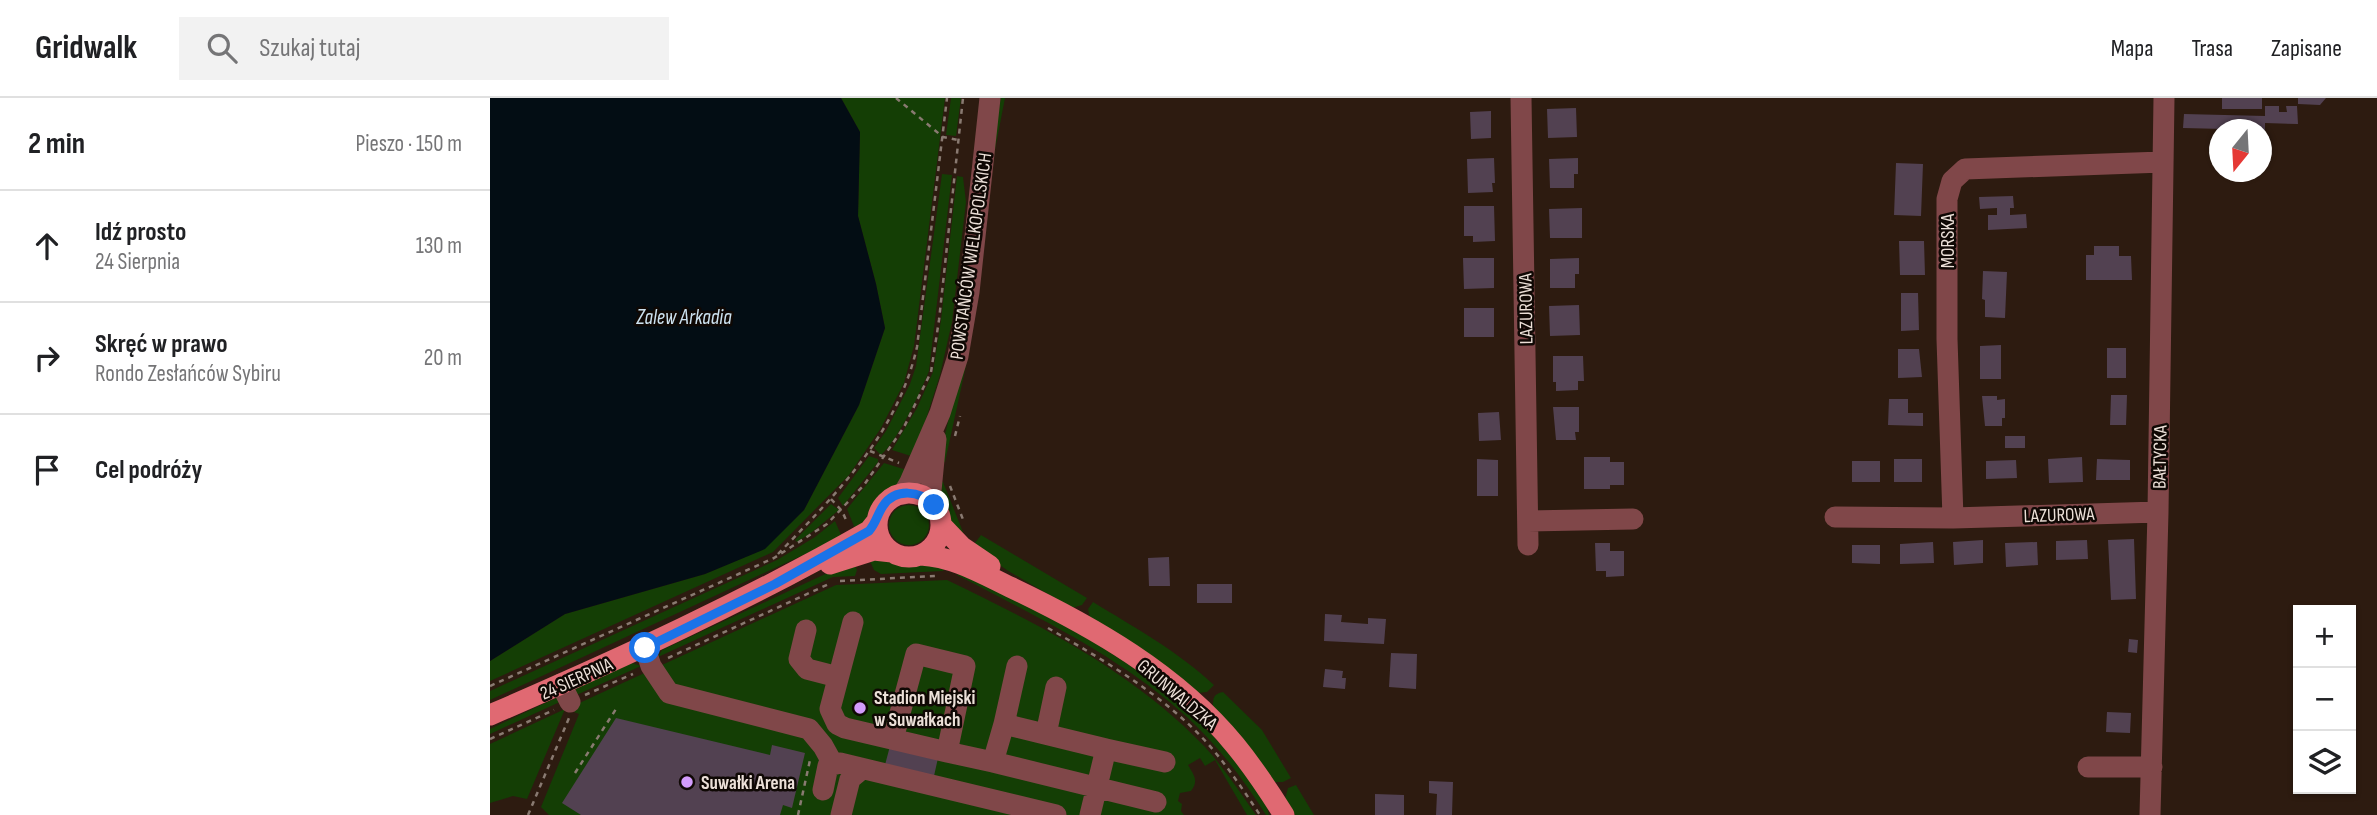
<!DOCTYPE html>
<html lang="pl">
<meta charset="utf-8">
<style>
body{margin:0;font-family:"Sofia Sans Condensed",sans-serif;background:#f2f2f2;color:#202124}
.controls{position:absolute;right:21px;bottom:21px;display:grid;overflow:hidden;border-radius:0px;box-shadow:0 2px 5px #0004}
.controls button{width:63px;height:63px;display:grid;place-items:center;padding:0;border:0;border-bottom:2px solid #e0e0e0;background:#fff;color:#202124;font:35px sans-serif}
.compass{position:absolute;left:1719px;top:21px;width:63px;height:63px;border-radius:50%;background:#fff;box-shadow:0 2px 5px #0004;rotate:198deg}
.stop{position:absolute;width:21px;height:21px;margin:-16px;border:5px solid #1a73e8;border-radius:50%;background:#fff}
.stop.end{background:#1a73e8;border-color:#fff;box-shadow:0 2px 7px #0008}
.list{margin:0;padding:0;list-style:none}
h2{display:flex;justify-content:space-between;align-items:center;height:91px;margin:0;padding:0 28px;font-size:30px}
h2 small{font-size:23px;font-weight:400;color:#757577}
.list li{display:grid;grid-template-columns:46px 1fr auto;gap:21px;align-items:center;box-sizing:border-box;height:112px;padding:0 28px;border-top:2px solid #e0e0e0}
.list b{display:block;font-size:26px;white-space:nowrap}
.list p{margin:0;font-size:23px;white-space:nowrap;color:#757577}
.list em{font-size:23px;font-style:normal;color:#757577}
.icon{flex:none;width:38px;height:38px;fill:none;stroke:currentColor;stroke-width:2;stroke-linecap:round;stroke-linejoin:round}
.map{position:relative;flex:none;width:1887px;height:717px;overflow:hidden}
header{display:flex;align-items:center;gap:42px;box-sizing:border-box;height:98px;padding:0 35px;background:#fff;border-bottom:2px solid #e0e0e0}
header strong{font-size:33px}
nav{display:flex;gap:38px;margin-inline-start:auto;font-size:24px}
.search{width:490px;height:63px;background:#f2f2f2;display:flex;align-items:center;gap:18px;box-sizing:border-box;padding:0 24px;border-radius:0px;color:#757577;font-size:26px}
main{display:flex}
aside{flex:1;background:#fff}
.map>svg:first-child{display:block}
</style>
<header>
<strong>Gridwalk</strong>
<div class="search"><svg class="icon" aria-label="search" viewBox="0 0 24 24"><circle cx="10" cy="10" r="6"/><path d="M15 15l6 6"/></svg>Szukaj tutaj</div>
<nav><a>Mapa</a><a>Trasa</a><a>Zapisane</a></nav>
</header>
<main>
<aside>
<h2>2 min<small>Pieszo · 150 m</small></h2>
<ul class="list">
<li><svg class="icon" aria-label="ahead" viewBox="0 0 24 24"><path d="M12 20V5M6 11l6-6 6 6"/></svg><div><b>Idź prosto</b><p>24 Sierpnia</p></div><em>130 m</em></li>
<li><svg class="icon" aria-label="right" viewBox="0 0 24 24"><path d="M7 20v-9h11M14 6l5 5-5 5"/></svg><div><b>Skręć w prawo</b><p>Rondo Zesłańców Sybiru</p></div><em>20 m</em></li>
<li><svg class="icon" aria-label="arrive" viewBox="0 0 24 24"><path d="M6 21V4h12l-3 4 3 4H6"/></svg><div><b>Cel podróży</b></div></li>
</ul>
</aside>
<div class="map">
<svg width="1887" height="717" viewBox="0 0 1887 717">
<rect width="100%" height="100%" fill="#2d1b10"/>
<path fill="#143e05" d="M351 0H455L424 248 414 285 391 330 359 377 283 454 0 583V563L75 516 215 476 274 451 314 412 369 307 395 230 386 186 368 118 370 34Z
M461 0H471L466 38 456 37Z
M511 0H515L502 67 479 254 455 364 448 367 476 246 499 63Z
M452 76 462 77 439 273C430 295 408 342 391 357L384 350 396 333 420 286 426 268Z
M467 78 473 79 476 104 462 224 450 277 424 359 402 352 427 310 443 274 451 222Z
M379 358 388 361V364L353 408 348 400Z
M394 365 420 373 410 387 391 400 382 417 366 433 357 411Z
M447 382 453 384 473 434 470 441 460 426 457 412 447 392Z
M341 406 349 412 322 434 307 444 305 442Z
M399 427a20 20 0 1 1 40 0a20 20 0 1 1-40 0Z
M345 423 352 439 0 602V593L287 462 325 439Z
M491 437 597 500 592 507 582 510 520 474 482 449Z
M378 459H395L417 467 440 464 457 466 453 473 391 476 384 472Z
M363 463 367 472 365 478 343 479 168 559 172 552Z
M470 473C560 518 656 565 725 640 745 661 761 685 777 709L779 717H776C754 682 729 649 699 621 632 559 547 519 467 477Z
M457 482C548 526 644 574 715 649 734 670 750 694 766 717H757L725 662 715 668 710 660 698 667C704 677 709 683 701 693L690 695 688 703 692 706 691 713 694 717H59L51 709 89 616 84 614 85 607 346 487Z
M603 504C644 529 689 554 724 587L717 594 707 595 600 521 598 511Z
M142 565 151 568 82 599 81 593Z
M733 594 772 632 801 680 793 684H784L723 609C723 600 723 596 733 594Z
M68 599 72 603 0 636V631Z
M75 611 37 701 23 698 0 705V646Z
M806 687 824 717H805L795 701 798 690Z"/>
<path fill="#030d14" d="M0 0H351L370 34 368 118 386 186 395 230 369 307 314 412 275 451 215 476 75 516 0 563Z"/>
<path fill="#524151" d="M1732 0H1772V11H1732Z
M1808 0H1836L1830 7 1808 6Z
M1775 8H1789V14H1797L1796 8H1807L1808 26 1775 25V32L1693 30 1694 16 1775 18Z
M1086 10 1087 39 1058 40 1057 11Z
M1001 13V40L981 41 980 14Z
M1004 60 1005 85H1002L1003 94 978 95 977 61Z
M1088 60V76H1084V90H1060L1059 61Z
M1406 65 1433 66 1431 118 1404 117Z
M1523 98 1524 110H1520V117L1536 116 1537 130 1498 132V117H1507V110L1490 111 1489 99Z
M974 108H1004L1005 143 983 144V138H974Z
M1092 110V140H1060L1059 111Z
M1409 143H1434L1435 177H1410Z
M1604 148H1629V158H1641L1642 182H1596V157H1604Z
M973 160H1004V190L974 191Z
M1089 160V176H1085V190H1060V161Z
M1493 173 1517 174 1515 220 1495 219V202L1492 201Z
M1411 195H1428L1429 232 1411 233Z
M1089 207 1090 237 1060 238 1059 208Z
M974 210H1004V239H974Z
M1511 247V281H1490V248Z
M1617 250H1636V280H1617Z
M1408 251H1429L1432 279 1408 280Z
M1063 258H1093L1094 283H1088V292L1066 293V284H1063Z
M1621 297H1637L1636 327H1620Z
M1492 298H1507V302L1515 301V320H1512V328H1495Z
M1399 301H1418V315H1433V328L1398 327Z
M1063 309H1089V334H1085L1086 342H1066Z
M1009 314 1011 342 989 343 988 315Z
M1515 338H1535V350H1515Z
M1094 359H1120V364H1134V387H1120V391H1094Z
M1592 359 1593 384 1559 385 1558 361Z
M987 361 1008 362V398H987Z
M1404 361H1432V384H1404Z
M1607 361 1640 362V382H1606Z
M1526 362 1527 380 1496 381V363Z
M1362 363H1390V384H1362Z
M1644 441 1646 501 1621 502 1618 442Z
M1493 442V465L1464 467 1463 444Z
M1597 442 1598 461 1566 462V443Z
M1443 444 1444 465 1410 466V446Z
M1547 444 1548 467 1516 469 1515 445Z
M1105 445H1120V453H1134V478L1116 479V473H1106Z
M1362 447H1390V466L1362 465Z
M679 459 680 488H659L658 460Z
M707 486H742V505H707Z
M835 516 852 517 851 524 878 526V520L896 521 894 546 834 543Z
M1639 541 1648 542 1647 555 1638 554Z
M901 555 927 556 926 591 899 589Z
M835 571 853 573 852 580H856L855 591 833 589Z
M1617 614 1641 615 1640 635 1616 634Z
M126 620 280 657 282 647 315 655 302 710 293 707 290 717H91L72 705Z
M400 648 448 660 444 678 395 667Z
M939 683 963 684 962 717H946L947 696 939 695Z
M885 696 914 697V717H885Z"/>
<g fill="none" stroke-linecap="round" stroke-linejoin="round">
<path stroke="#897a71" stroke-width="2.5" stroke-dasharray="5 5" stroke-linecap="butt" d="M406 0 453 39 468 42
M465 338 470 318
M380 353 409 365
M460 388 474 424
M341 401 352 413 357 424
M288 456C348 394 407 336 427 249L457 0
M350 483 445 478
M558 530C615 563 674 597 719 647 738 669 754 693 770 717
M178 560 341 485
M0 588 284 460 337 426 374 387 414 329 441 274 449 222 473 0
M95 597 143 576
M0 641 64 612
M85 675 126 611
M38 717 79 620
M308 717 320 662"/>
<path stroke="#804749" stroke-width="21" d="M1031 0 1038 447
M413 396 420 384 450 315 468 258 479 194 500 0
M440 403 446 341
M1345 419 1463 420 1668 414
M1463 420 1457 241V101L1462 83 1475 71 1673 64
M1038 423 1143 421
M363 524 340 611 347 626 355 630 457 654
M316 532 309 561 317 571 348 579
M155 550 161 568 179 595 319 631 333 648 343 666
M527 568 514 626 616 651 600 717
M71 586 80 604
M514 626 503 664 666 704
M556 636 566 589
M403 641 426 556 475 568 457 654 503 664
M616 651 675 664
M1598 669H1662
M333 692 338 668 350 665 566 717
M351 717 360 681 372 671
M1660 717 1668 414 1674 0"/>
<path stroke="#e06972" stroke-width="21" d="M387 427a32 32 0 1 1 64 0a32 32 0 1 1-64 0Z
M451 427 472 449 500 468
M431 457C464 459 491 475 520 489 602 528 687 576 745 647 763 669 779 693 794 717
M340 466 384 452 402 454
M0 617C130 561 256 503 379 433L387 423"/>
</g>
<g fill="none" stroke-linecap="round" stroke-linejoin="round">
<path stroke="#1a73e8" stroke-width="9" d="M155 550 285 486 379 433C386 425 387 417 393 408 405 390 430 392 444 407"/>
</g>
<g fill="#d39cfc" stroke="#0f0804" stroke-width="2.5">
<circle cx="370" cy="610" r="7"/>
<circle cx="197" cy="684" r="7"/>
</g>
<g text-anchor="middle" stroke-width="5" stroke-linejoin="round" paint-order="stroke">
<g font-size="19" fill="#ece0d8" stroke="#0f0804">
<text transform="translate(1457 143) rotate(-90)" y="7">MORSKA</text>
<text transform="translate(480 158) rotate(-82)" y="7">POWSTAŃCÓW WIELKOPOLSKICH</text>
<text transform="translate(1035 211) rotate(-91)" y="7">LAZUROWA</text>
<text transform="translate(1669 359) rotate(-89)" y="7">BAŁTYCKA</text>
<text transform="translate(1569 416) rotate(-2)" y="7">LAZUROWA</text>
<text transform="translate(86 580) rotate(-24)" y="7">24 SIERPNIA</text>
<text transform="translate(688 596) rotate(40)" y="7">GRUNWALDZKA</text>
</g>
<g font-size="19" font-weight="bold" fill="#ece0d8" stroke="#0f0804" text-anchor="start">
<text x="384" y="606">Stadion Miejski<tspan x="384" dy="22">w Suwałkach</tspan></text>
<text x="211" y="691">Suwałki Arena</text>
</g>
<g font-size="21" font-style="italic" fill="#cce1ef" stroke="#0f0804">
<text x="194" y="226">Zalew Arkadia</text>
</g>
</g>
</svg>
<div class="controls">
<button>+</button>
<button>−</button>
<button><svg class="icon" aria-label="layers" viewBox="0 0 24 24"><path d="M12 4l9 5-9 5-9-5zM3 14l9 5 9-5"/></svg></button>
</div>
<svg class="compass" viewBox="-18 -18 36 36"><path d="M0-13l5 13h-10z" fill="#e53935"/><path d="M0 13l5-13h-10z" fill="#757577"/></svg>
<div class="stop" style="left:155px;top:550px"></div>
<div class="stop end" style="left:444px;top:407px"></div>
</div>
</main>
